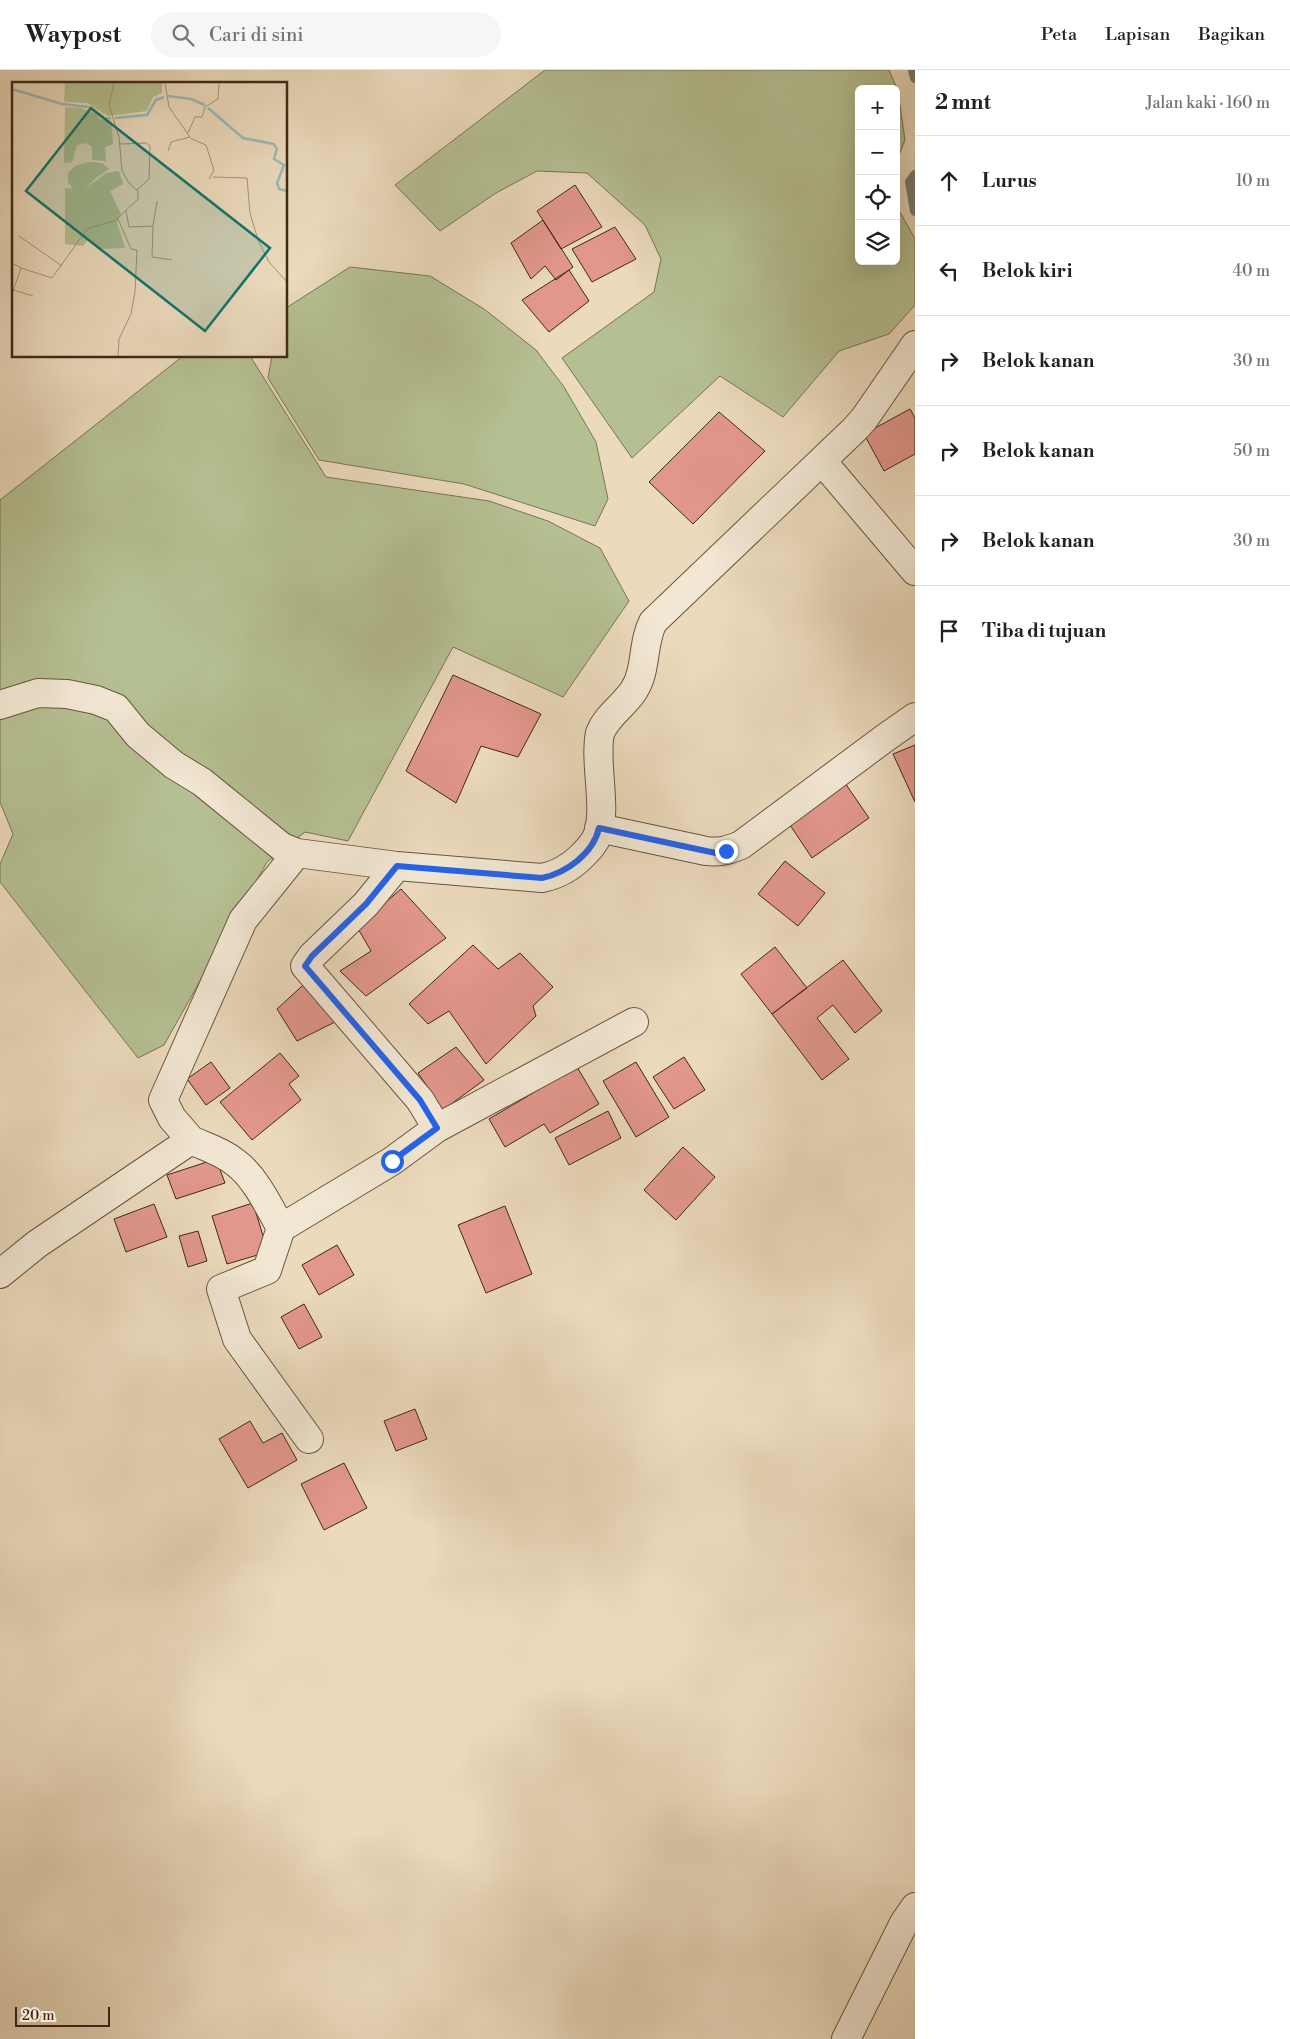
<!DOCTYPE html>
<html lang="id">
<meta charset="utf-8">
<style>
body{margin:0;font-family:"Libre Bodoni",serif;background:#f6f6f6;color:#202124}
.controls{position:absolute;right:15px;top:15px;display:grid;overflow:hidden;border-radius:8px;box-shadow:0 5px 20px #0002}
.controls button{width:45px;height:45px;display:grid;place-items:center;padding:0;border:0;border-bottom:1px solid #e0e0e0;background:#fff;color:#202124;font:25px sans-serif}
.scale{position:absolute;left:15px;bottom:12px;width:95px;box-sizing:border-box;padding-left:5px;border:2px solid #402819;border-top:0;font-size:14px;line-height:18px;white-space:nowrap;color:#402819;-webkit-text-stroke:4px #f2e7d3;paint-order:stroke}
.stop{position:absolute;width:15px;height:15px;margin:-11px;border:4px solid #2563eb;border-radius:50%;background:#fff}
.stop.end{background:#2563eb;border-color:#fff;box-shadow:0 1px 5px #0008}
.list{margin:0;padding:0;list-style:none}
h2{display:flex;justify-content:space-between;align-items:center;height:65px;margin:0;padding:0 20px;font-size:21px}
h2 small{font-size:16px;font-weight:400;color:#757577}
.list li{display:grid;grid-template-columns:32px 1fr auto;gap:15px;align-items:center;box-sizing:border-box;height:90px;padding:0 20px;border-top:1px solid #e0e0e0}
.list b{display:block;font-size:19px;white-space:nowrap}
.list em{font-size:16px;font-style:normal;color:#757577}
.icon{flex:none;width:28px;height:28px;fill:none;stroke:currentColor;stroke-width:2;stroke-linecap:round;stroke-linejoin:round}
.map{position:relative;flex:none;width:915px;height:1969px;overflow:hidden}
header{display:flex;align-items:center;gap:30px;box-sizing:border-box;height:70px;padding:0 25px;background:#fff;border-bottom:1px solid #e0e0e0}
header strong{font-size:24px}
nav{display:flex;gap:28px;margin-inline-start:auto;font-size:18px}
.search{width:350px;height:45px;background:#f6f6f6;display:flex;align-items:center;gap:12px;box-sizing:border-box;padding:0 18px;border-radius:28px;color:#757577;font-size:19px}
main{display:flex}
aside{flex:1;background:#fff}
.map>svg:first-child{display:block}
</style>
<header>
<strong>Waypost</strong>
<div class="search"><svg class="icon" aria-label="search" viewBox="0 0 24 24"><circle cx="10" cy="10" r="6"/><path d="M15 15l6 6"/></svg>Cari di sini</div>
<nav><a>Peta</a><a>Lapisan</a><a>Bagikan</a></nav>
</header>
<main>
<div class="map">
<svg width="915" height="1969" viewBox="0 0 915 1969">
<rect width="100%" height="100%" fill="#ebdabc"/>
<filter id="stains"><feTurbulence type="fractalNoise" baseFrequency=".004" numOctaves="4"/><feColorMatrix values="0 0 0 0 .2 0 0 0 0 .09 0 0 0 0 .02 0 0 0 .5 -.17"/></filter>
<radialGradient id="worn" r=".72"><stop offset=".6" stop-color="#630" stop-opacity="0"/><stop offset="1" stop-color="#630" stop-opacity=".3"/></radialGradient>
<path fill="#b5c092" stroke="#7a7456" d="M545 0H889L898 21 905 70 896 93V19H859V191H896V135L915 169V235L889 264 839 281 783 347 720 306 632 388 562 288 654 222 661 189 645 155 587 103 537 101 496 123 440 161 395 115Z
M350 197 430 206 484 239 536 280 564 317 596 372 608 429 595 456 464 414 319 390 268 308 272 286H286V238Z
M183 286H250L326 407 489 431 548 451 600 478 629 531 563 627 453 577 348 771 305 762 267 792 164 975 138 988 0 812V794L13 764 0 732V430Z"/>
<g fill="none" stroke-linecap="round" stroke-linejoin="round">
<path stroke="#758077" stroke-width="10" d="M913 0 915 8
M915 105 910 112 915 141"/>
</g>
<path fill="#e2978c" stroke="#402819" d="M575 115 602 157 561 179 537 141Z
M543 150 573 197 556 210 545 196 531 209 511 173Z
M615 157 636 189 592 212 572 179Z
M569 200 589 231 549 262 522 230Z
M910 339 915 348V384L884 401 864 364Z
M719 342 765 381 693 454 649 412Z
M453 605 541 644 518 687 481 676 456 733 406 701Z
M915 675V732L893 684Z
M845 713 869 748 812 788 788 752Z
M785 791 825 823 798 856 758 824Z
M401 819 446 868 366 926 340 901 371 881 357 857Z
M473 875 498 899 520 883 553 917 533 936 536 946 486 994 449 941 428 954 409 934Z
M775 877 807 918 772 944 741 904Z
M843 890 882 941 855 963 833 935 817 948 849 989 822 1010 772 944Z
M313 906 335 952 297 971 277 939Z
M456 977 484 1010 443 1040 418 1003Z
M280 983 299 1006 289 1014 301 1030 252 1070 220 1032Z
M684 987 705 1020 674 1039 653 1007Z
M211 992 230 1018 206 1035 187 1009Z
M636 992 669 1047 636 1067 603 1011Z
M577 997 599 1034 550 1063 544 1054 505 1077 489 1049Z
M608 1041 621 1068 569 1095 555 1068Z
M683 1077 715 1107 676 1150 644 1120Z
M216 1089 225 1113 176 1129 167 1105Z
M253 1133 268 1182 227 1194 212 1146Z
M154 1134 167 1167 126 1182 114 1149Z
M505 1136 532 1204 486 1223 458 1155Z
M198 1161 207 1191 188 1197 179 1166Z
M337 1175 354 1205 319 1225 302 1195Z
M304 1234 322 1267 299 1279 281 1247Z
M415 1339 427 1369 396 1381 384 1351Z
M250 1351 263 1373 282 1363 297 1390 248 1418 219 1369Z
M344 1393 367 1438 324 1460 301 1414Z"/>
<g fill="none" stroke-linecap="round" stroke-linejoin="round">
<defs>
<path id="minor" d="M822 391 915 501
M0 635 38 623 67 624 96 630 116 638 138 665 174 695 202 712 282 777 297 783 397 796 542 808C557 805 571 797 582 786 589 779 595 773 598 764 607 737 594 692 600 663 607 645 624 636 634 620 647 600 642 573 653 552L854 360 864 349 915 275
M599 758 706 781C719 783 729 780 741 775L885 668 915 647
M437 1058 634 952
M191 1070C206 1077 223 1082 236 1093 256 1108 269 1137 281 1158
M0 1204 37 1174 191 1070 172 1048 163 1030 243 850 297 783
M309 1369 237 1269 221 1219 267 1200 281 1158 392 1091 437 1058 420 1030 305 896 312 886 366 834 397 796
M846 1969 904 1853 915 1837"/>
</defs>
<use href="#minor" stroke="#6b5442" stroke-width="30"/>
<use href="#minor" stroke="#f2e7d3" stroke-width="28"/>
</g>
<g fill="none" stroke-linecap="round" stroke-linejoin="round">
<path stroke="#2563eb" stroke-width="6" d="M392 1091 437 1058 420 1030 305 896 312 886 366 834 397 796 542 808C566 803 593 784 599 758L706 781 716 783 726 781"/>
</g>
<g transform="translate(12 12)">
<rect width="275" height="275" fill="#ebdabc"/>
<path d="M53 1H150V11L141 15 135 29 96 34 75 21 52 20ZM53 25 69 26 84 32 87 37 99 39 101 62 93 65 94 79 80 78V65L74 61 65 63 60 80 52 81ZM77 80 90 81 97 87 84 96 72 108 94 91 107 89 111 102 98 109 109 132 105 141 113 166 87 167 84 162 75 159 71 164 53 162V106L61 107 56 100V91L63 84Z" fill="#b5c092"/>
<path fill="none" stroke="#99bab5" stroke-width="2.5" d="M0 7 50 22 76 25 93 37 99 36M156 14 179 17 193 23M196 26 231 56 262 62 265 67 262 77 272 83 265 101 267 107 275 109M103 36 135 33 144 18 152 15"/>
<path fill="none" stroke="#a7937b" stroke-width="1" d="M153 1 157 25 178 55 159 60 156 69M176 51 183 35H190L193 25 206 17 207 1M178 56 194 63 202 88 197 97M108 62 134 61 138 64 137 97 125 108M201 95 235 96 238 131 246 158 257 180 275 200M114 129 117 145 141 144 140 175 160 178M106 137 119 167 125 168 123 210 119 232 107 257 106 274M141 144 145 119M7 154 50 184M0 181 9 186 0 212M9 186 40 196 75 147 104 138 126 117V109L117 101 110 89 107 55 97 23 102 1M1 208 21 214"/>
<path fill="#0f766e" fill-opacity="0.15" stroke="#0f766e" stroke-width="2.5" d="M79 26 258 166 193 249 14 109Z"/>
<rect width="275" height="275" fill="none" stroke="#402819" stroke-width="2.5"/>
</g>
<rect width="100%" height="100%" filter="url(#stains)"/>
<rect width="100%" height="100%" fill="url(#worn)"/>
</svg>
<div class="controls">
<button>+</button>
<button>−</button>
<button><svg class="icon" aria-label="locate" viewBox="0 0 24 24"><circle cx="12" cy="12" r="6"/><path d="M12 2v4M12 18v4M2 12h4M18 12h4"/></svg></button>
<button><svg class="icon" aria-label="layers" viewBox="0 0 24 24"><path d="M12 4l9 5-9 5-9-5zM3 14l9 5 9-5"/></svg></button>
</div>
<div class="scale">20 m</div>
<div class="stop" style="left:392px;top:1091px"></div>
<div class="stop end" style="left:726px;top:781px"></div>
</div>
<aside>
<h2>2 mnt<small>Jalan kaki · 160 m</small></h2>
<ul class="list">
<li><svg class="icon" aria-label="ahead" viewBox="0 0 24 24"><path d="M12 20V5M6 11l6-6 6 6"/></svg><div><b>Lurus</b></div><em>10 m</em></li>
<li><svg class="icon" aria-label="left" viewBox="0 0 24 24"><path d="M17 20v-9H6M10 6l-5 5 5 5"/></svg><div><b>Belok kiri</b></div><em>40 m</em></li>
<li><svg class="icon" aria-label="right" viewBox="0 0 24 24"><path d="M7 20v-9h11M14 6l5 5-5 5"/></svg><div><b>Belok kanan</b></div><em>30 m</em></li>
<li><svg class="icon" aria-label="right" viewBox="0 0 24 24"><path d="M7 20v-9h11M14 6l5 5-5 5"/></svg><div><b>Belok kanan</b></div><em>50 m</em></li>
<li><svg class="icon" aria-label="right" viewBox="0 0 24 24"><path d="M7 20v-9h11M14 6l5 5-5 5"/></svg><div><b>Belok kanan</b></div><em>30 m</em></li>
<li><svg class="icon" aria-label="arrive" viewBox="0 0 24 24"><path d="M6 21V4h12l-3 4 3 4H6"/></svg><div><b>Tiba di tujuan</b></div></li>
</ul>
</aside>
</main>
